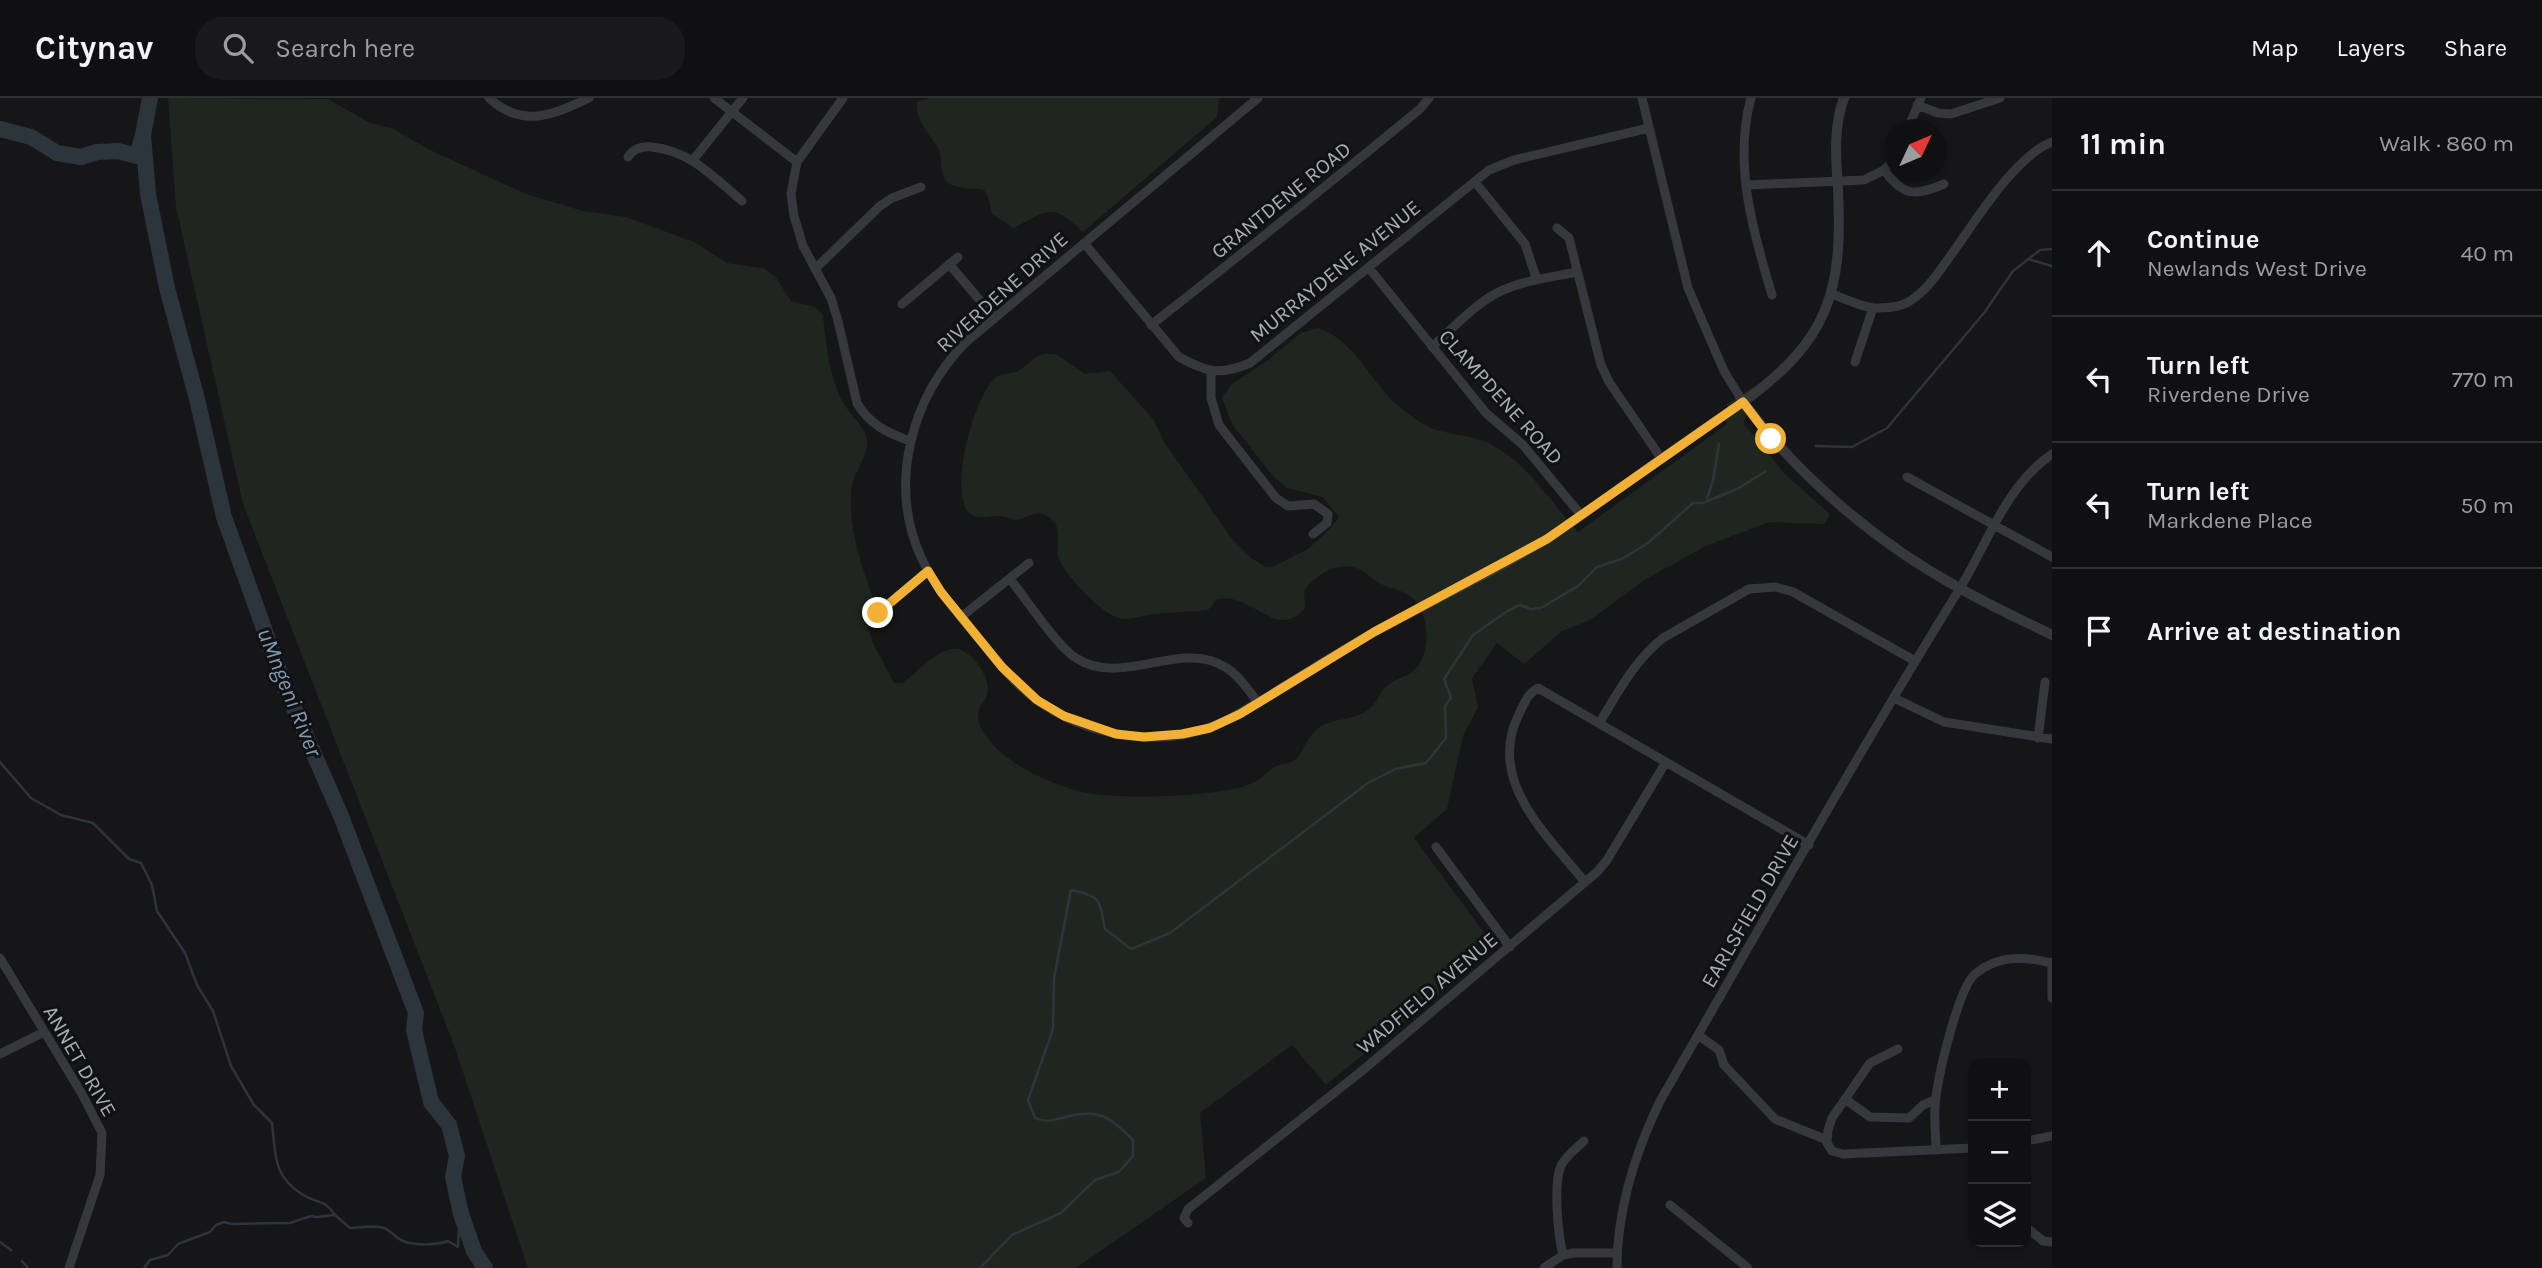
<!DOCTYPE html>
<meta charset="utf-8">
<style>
body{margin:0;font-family:Karla,sans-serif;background:#19191b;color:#f1f3f6}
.controls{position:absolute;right:21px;bottom:21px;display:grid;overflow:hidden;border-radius:14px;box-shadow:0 4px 10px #0003}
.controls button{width:63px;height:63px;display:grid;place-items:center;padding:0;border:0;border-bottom:2px solid #303032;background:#101012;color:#f1f3f6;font:35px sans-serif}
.compass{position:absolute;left:1884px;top:21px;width:63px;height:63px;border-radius:50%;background:#101012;box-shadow:0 4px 10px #0003;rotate:46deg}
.stop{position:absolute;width:21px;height:21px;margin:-16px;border:5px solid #f2b134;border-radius:50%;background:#fff}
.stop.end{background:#f2b134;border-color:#fff;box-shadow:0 2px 7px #0008}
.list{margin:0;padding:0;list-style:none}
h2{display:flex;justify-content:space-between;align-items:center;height:91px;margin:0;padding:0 28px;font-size:30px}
h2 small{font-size:23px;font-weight:400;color:#9c9d9f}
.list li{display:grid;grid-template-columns:46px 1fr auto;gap:21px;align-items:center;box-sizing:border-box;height:126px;padding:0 28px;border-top:2px solid #303032}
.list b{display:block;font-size:26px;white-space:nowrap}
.list p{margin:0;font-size:23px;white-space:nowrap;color:#9c9d9f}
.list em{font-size:23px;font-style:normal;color:#9c9d9f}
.icon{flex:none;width:38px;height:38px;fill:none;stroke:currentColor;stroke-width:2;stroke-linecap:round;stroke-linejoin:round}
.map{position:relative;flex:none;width:2052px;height:1170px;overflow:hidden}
header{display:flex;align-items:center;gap:42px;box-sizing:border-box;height:98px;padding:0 35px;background:#101012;border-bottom:2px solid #303032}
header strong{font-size:33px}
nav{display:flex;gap:38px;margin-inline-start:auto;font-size:24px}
.search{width:490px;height:63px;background:#19191b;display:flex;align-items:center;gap:18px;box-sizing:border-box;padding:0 24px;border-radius:28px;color:#9c9d9f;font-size:26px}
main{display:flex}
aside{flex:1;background:#101012}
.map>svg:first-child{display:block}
</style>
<header>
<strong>Citynav</strong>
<div class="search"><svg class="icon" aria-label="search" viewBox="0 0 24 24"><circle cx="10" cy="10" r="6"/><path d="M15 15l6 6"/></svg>Search here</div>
<nav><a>Map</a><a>Layers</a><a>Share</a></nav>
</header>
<main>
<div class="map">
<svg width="2052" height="1170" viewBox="0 0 2052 1170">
<rect width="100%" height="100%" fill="#161618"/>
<path fill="#1e261f" d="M168 0 328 1 370 25 394 31 428 51 526 96 583 113 626 119 694 144 727 165 765 171 775 178 791 203 815 209 823 217C826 247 829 279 844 306 850 316 866 330 867 342 869 357 855 373 852 388 846 423 862 471 875 504L863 516 873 545 894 585H902C915 576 942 546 959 551 974 556 992 581 987 597 985 603 978 609 978 616 977 630 989 642 998 652 1019 672 1064 692 1093 696 1125 701 1228 699 1255 684 1263 680 1268 672 1276 668 1282 665 1290 667 1296 661 1304 652 1307 640 1317 631 1330 620 1351 623 1366 613 1376 607 1378 597 1386 589 1398 577 1414 580 1422 561 1431 541 1427 505 1405 495 1397 491 1389 490 1381 486 1373 482 1366 474 1359 471 1339 462 1315 477 1304 493L1305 510C1277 544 1252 494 1217 501L1208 512C1191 514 1173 514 1155 516 1142 517 1132 523 1119 520 1099 514 1068 480 1059 461 1054 448 1064 432 1051 421 1036 408 1029 421 1017 422 1012 422 1006 418 1002 418 989 417 977 425 967 412 950 387 974 301 994 281 1002 274 1009 277 1018 273 1026 268 1032 261 1040 257 1045 255 1050 256 1056 256L1085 276 1110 273 1154 322 1164 344 1200 395 1231 440 1251 460 1266 469 1275 468 1308 451 1328 433 1339 419 1322 399 1287 390 1272 377 1232 326 1222 300 1232 286 1268 262 1301 235 1318 230C1357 243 1371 287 1402 311 1411 318 1424 328 1434 331 1451 337 1470 337 1486 344 1527 363 1549 402 1578 434L1726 327 1727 306 1755 288 1744 326 1785 376 1830 416 1824 426 1769 424 1706 448 1646 481 1590 522 1562 533 1524 566 1497 545 1472 580 1478 609 1463 638 1447 711 1414 740 1495 849 1326 987 1292 947 1200 1015 1206 1080 1076 1170H528L454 947 243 406 176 109Z
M931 0H1219L1217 19 1083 134C1051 104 1050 112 1013 130L992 116 988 98 984 92C974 90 954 91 947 84 939 75 943 62 939 52 930 36 915 24 917 3Z"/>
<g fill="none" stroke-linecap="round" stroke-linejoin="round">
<path stroke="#2c353c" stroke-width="2.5" d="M2028 161 2052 168
M1816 348 1852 349 1887 330 1984 215 2013 173 2040 152 2052 151
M1707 401 1713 382 1719 346
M0 664 31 700 61 717 93 725 129 761 141 765 152 787 157 813 185 855 197 887 213 913 231 968 254 1007 272 1025C276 1056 272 1078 303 1097 318 1106 323 1100 335 1117
M0 1144 11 1152
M22 1163 28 1170
M144 1170 150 1162 168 1157 178 1146 210 1134 216 1127 224 1124 231 1126 290 1125 311 1118 317 1119 335 1117 350 1130C360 1130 375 1126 384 1130 391 1133 396 1140 403 1143 414 1148 437 1147 448 1143L458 1149 460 1112
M980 1170 1012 1137 1061 1115 1095 1082 1119 1074 1133 1058V1042C1110 1019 1099 1010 1066 1019 1052 1022 1048 1025 1035 1020L1028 1002 1053 931 1054 880 1071 792C1102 798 1099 802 1105 831L1131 851 1170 835 1368 685 1395 671 1426 665 1446 640 1445 608 1451 600 1444 581 1473 537 1509 512 1520 507 1531 511 1541 510 1578 488 1597 469 1622 461 1648 445 1693 405H1703L1739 390 1766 373"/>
<path stroke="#2c353c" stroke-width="16" d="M150 0 143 37 148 96 167 190 197 301 224 419 286 592 341 718 416 915 414 932 431 1004 449 1027 457 1058 453 1079 461 1116 474 1153 485 1170
M0 31 31 39 57 55 81 59 97 54 118 53 137 58 142 40"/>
<path stroke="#37383d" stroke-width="9" d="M489 0C522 31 553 17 589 0
M714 0 797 64
M843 0 797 64 791 96 794 118 803 148 831 200 838 223 857 305C869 326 887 335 910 343
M1258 0 966 244C911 300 888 386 921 459 934 488 954 511 974 535 994 558 1012 585 1037 602 1085 637 1157 651 1213 628 1233 621 1249 609 1267 599 1304 576 1340 553 1378 532 1434 502 1492 475 1546 442 1574 424 1600 404 1627 385 1665 357 1704 331 1743 304L1724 273 1688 190 1642 0
M1751 0C1733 65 1753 134 1772 197
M1917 7 1938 15 1951 16 2000 0
M1907 32 1921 0
M628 59C634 50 642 48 652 49 691 53 713 79 742 103
M693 62 743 0
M1884 72C1904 99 1915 98 1944 86
M1475 84 1525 146 1537 182
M1747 87 1864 82 1884 72 1895 61
M1557 130 1569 140 1601 267 1609 284 1661 360
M1084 145 1179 259C1206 274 1220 278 1250 265L1489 72 1514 62 1649 30
M949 166 995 220
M1369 170 1486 315 1523 347 1581 417
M815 171 880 108 892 100 921 89
M1832 196C1846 201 1863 210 1878 210 1889 210 1901 209 1910 203 1925 194 1936 178 1946 164 1972 129 2013 59 2052 44
M902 206 958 159
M1151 227C1242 156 1331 84 1420 11L1429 0
M1432 249C1452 231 1478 203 1501 193 1525 182 1552 179 1577 174
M1855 264 1873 210
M1211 273V300L1219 327 1276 400 1288 408 1314 406 1328 416 1327 425 1313 436
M1907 379 2052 459
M1010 481C1026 501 1057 548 1076 560 1121 590 1180 541 1225 569 1239 577 1248 592 1258 604
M878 515 928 473
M961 519 1029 465
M1894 600 1944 624 2052 641
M1600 624C1618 594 1635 562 1663 540L1749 491 1776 489 1793 494 1915 563
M2038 640 2045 584
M1436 749 1510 849
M1584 783C1546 736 1486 682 1519 616 1524 606 1528 595 1538 590L1809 747
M0 860 82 996 102 1035 100 1077 69 1170
M2052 864V900
M1698 937 1719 952 1724 967 1775 1021 1827 1042
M1898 951 1870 965 1832 1020 1828 1032 1827 1045 1832 1053 1843 1056 1973 1050
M0 956 44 934
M1845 1001 1870 1019 1909 1020 1923 1007 1935 1002
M2026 1043 2052 1038
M1936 1052C1936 1035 1933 1016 1936 999 1939 975 1958 891 1975 876 1998 857 2024 858 2051 865
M1670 1107 1748 1170
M1188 1125 1184 1120 1188 1111 1363 972 1597 774 1607 762 1666 664
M2026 1129 2043 1143 2052 1144
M1563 1157C1558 1138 1553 1085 1561 1068 1566 1057 1576 1051 1584 1043
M1544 1170 1563 1157 1573 1155H1617
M1617 1170C1617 1112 1635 1055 1660 1003 1758 833 1854 662 1957 495 1987 448 2004 389 2052 356"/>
<path stroke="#37383d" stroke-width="10" d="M1844 0C1833 30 1836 60 1838 91 1843 194 1829 242 1743 304 1801 381 1877 445 1961 491 1991 508 2022 522 2052 537"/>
</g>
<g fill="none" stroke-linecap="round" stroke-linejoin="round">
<path stroke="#f2b134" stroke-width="9" d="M878 515 928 473 941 494 1002 569 1037 602 1064 618 1116 636 1144 639 1182 636 1210 630 1240 616 1374 534 1547 441 1743 304 1771 341"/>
</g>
<g text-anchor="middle" stroke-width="6" stroke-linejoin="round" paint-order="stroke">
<g font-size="21" fill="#a8adb8" stroke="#111113">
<text transform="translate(1281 102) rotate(-39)" y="7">GRANTDENE ROAD</text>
<text transform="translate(1335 173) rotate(-39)" y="7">MURRAYDENE AVENUE</text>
<text transform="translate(1002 194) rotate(-42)" y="7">RIVERDENE DRIVE</text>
<text transform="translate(1501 299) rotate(48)" y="7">CLAMPDENE ROAD</text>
<text transform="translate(1750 813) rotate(-60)" y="7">EARLSFIELD DRIVE</text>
<text transform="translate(1427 895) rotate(-40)" y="7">WADFIELD AVENUE</text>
<text transform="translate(80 963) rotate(60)" y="7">ANNET DRIVE</text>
</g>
<g font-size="23" font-style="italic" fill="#7f9bb3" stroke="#111113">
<text transform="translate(290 594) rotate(68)" y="8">uMngeni River</text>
</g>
</g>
</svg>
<div class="controls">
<button>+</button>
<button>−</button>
<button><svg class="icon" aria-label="layers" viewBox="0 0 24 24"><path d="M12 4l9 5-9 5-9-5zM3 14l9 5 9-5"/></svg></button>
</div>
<svg class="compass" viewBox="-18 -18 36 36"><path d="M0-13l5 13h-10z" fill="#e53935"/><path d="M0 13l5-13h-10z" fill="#9c9d9f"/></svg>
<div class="stop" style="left:1771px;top:341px"></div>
<div class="stop end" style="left:878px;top:515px"></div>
</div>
<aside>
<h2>11 min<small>Walk · 860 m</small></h2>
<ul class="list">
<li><svg class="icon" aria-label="ahead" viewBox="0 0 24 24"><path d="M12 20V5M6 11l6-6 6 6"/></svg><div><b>Continue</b><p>Newlands West Drive</p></div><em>40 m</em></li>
<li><svg class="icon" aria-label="left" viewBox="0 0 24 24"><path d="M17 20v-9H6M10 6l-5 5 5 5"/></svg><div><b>Turn left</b><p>Riverdene Drive</p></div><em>770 m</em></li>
<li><svg class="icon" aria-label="left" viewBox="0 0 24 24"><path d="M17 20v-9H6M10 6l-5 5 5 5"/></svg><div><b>Turn left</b><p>Markdene Place</p></div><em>50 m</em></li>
<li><svg class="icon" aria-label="arrive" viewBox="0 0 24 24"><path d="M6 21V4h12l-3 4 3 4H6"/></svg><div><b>Arrive at destination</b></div></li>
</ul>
</aside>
</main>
